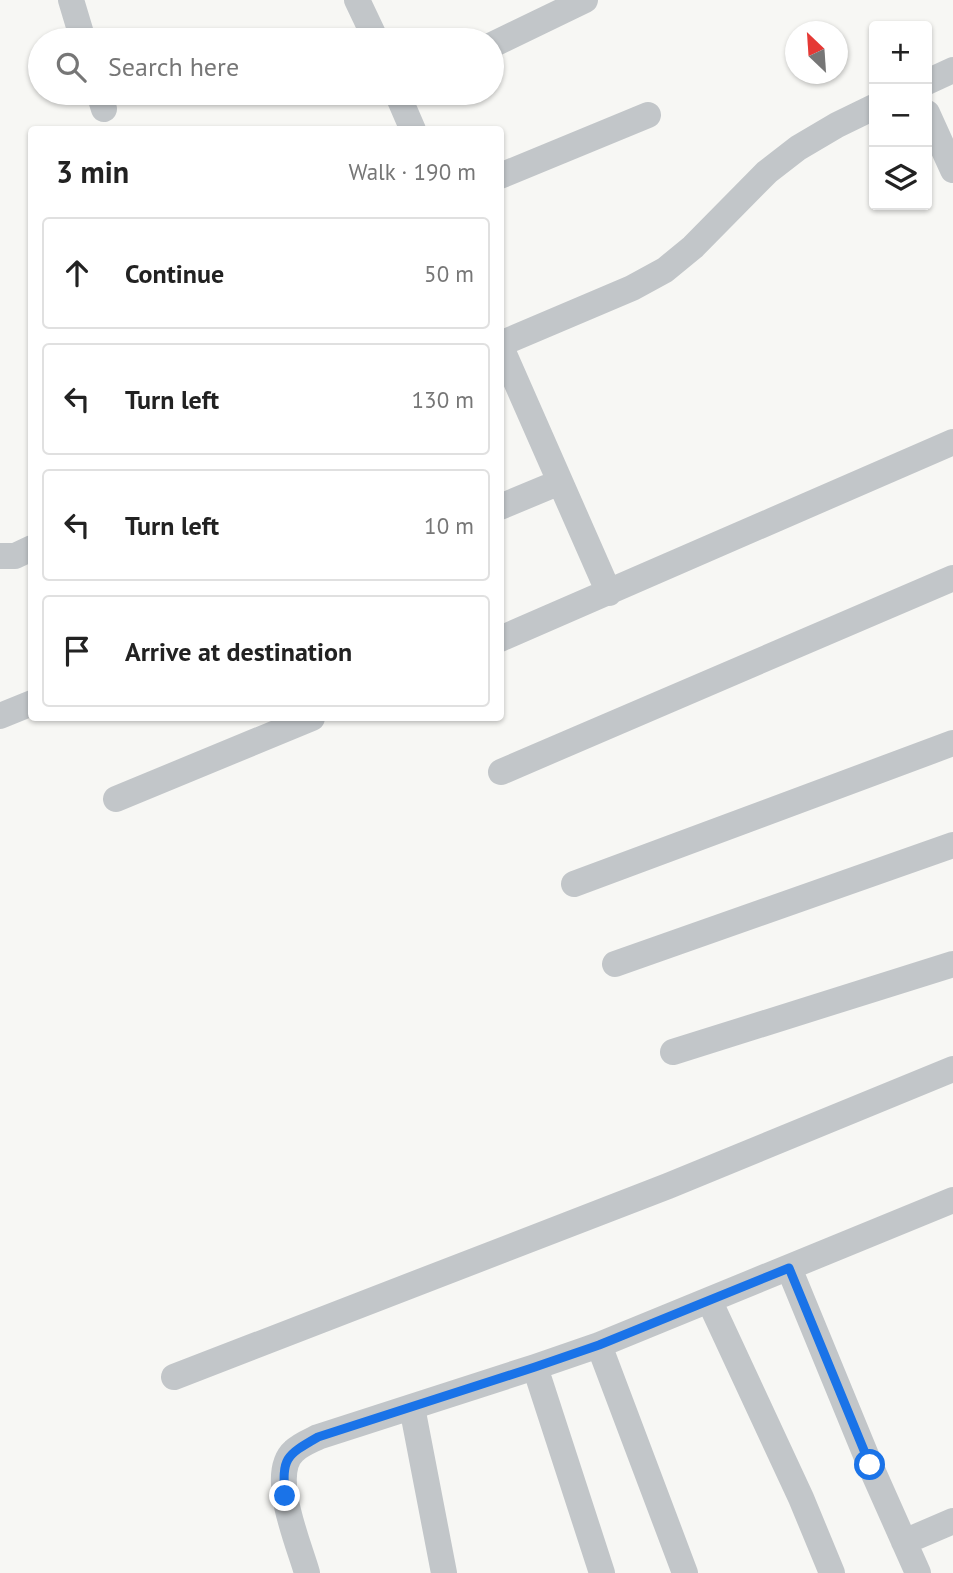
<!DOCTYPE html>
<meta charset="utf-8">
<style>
body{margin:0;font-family:"PT Sans",sans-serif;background:#f2f2f2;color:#222}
.controls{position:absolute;right:21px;top:21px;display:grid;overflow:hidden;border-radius:7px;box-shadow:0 2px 5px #0004}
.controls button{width:63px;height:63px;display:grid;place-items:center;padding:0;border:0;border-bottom:2px solid #e0e0e0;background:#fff;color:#222;font:35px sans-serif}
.compass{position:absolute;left:785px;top:21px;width:63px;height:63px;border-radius:50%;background:#fff;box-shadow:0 2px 5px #0004;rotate:335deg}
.stop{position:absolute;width:21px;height:21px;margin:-16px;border:5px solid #1a73e8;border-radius:50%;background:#fff}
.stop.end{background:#1a73e8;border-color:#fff;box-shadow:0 2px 7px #0008}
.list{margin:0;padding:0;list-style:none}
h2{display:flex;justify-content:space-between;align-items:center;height:91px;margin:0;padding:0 28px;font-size:30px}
h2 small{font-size:23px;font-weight:400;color:#767676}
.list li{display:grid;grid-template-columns:46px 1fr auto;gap:21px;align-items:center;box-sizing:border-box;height:112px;margin:0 14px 14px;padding:0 14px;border:2px solid #e0e0e0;border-radius:7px}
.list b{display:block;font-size:26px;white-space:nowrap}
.list em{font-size:23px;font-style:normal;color:#767676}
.icon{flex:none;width:38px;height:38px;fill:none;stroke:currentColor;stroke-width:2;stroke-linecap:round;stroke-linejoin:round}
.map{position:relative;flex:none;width:953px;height:1573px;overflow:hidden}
.search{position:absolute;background:#fff;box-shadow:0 2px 5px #0004;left:28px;top:28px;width:476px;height:77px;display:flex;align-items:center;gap:18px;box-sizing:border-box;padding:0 24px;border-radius:38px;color:#767676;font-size:26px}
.panel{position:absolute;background:#fff;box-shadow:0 2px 5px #0004;left:28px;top:126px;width:476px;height:595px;border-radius:7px}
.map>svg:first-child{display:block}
</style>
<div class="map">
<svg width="953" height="1573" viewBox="0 0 953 1573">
<rect width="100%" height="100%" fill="#f7f7f4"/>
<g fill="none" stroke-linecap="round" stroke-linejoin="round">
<path stroke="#c2c6c9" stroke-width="26" d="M71 0 83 40
M357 0 376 40
M492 45 585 0
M927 82 953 70
M99 93 104 109
M397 93 413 130
M927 113 953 170
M500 176 648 115
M500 344 632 288 665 270 693 247 767 172 798 148 837 125 874 107
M500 345 609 593
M500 507 560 482
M0 556H15L32 548
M500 639 953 442
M0 716 32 703
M501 772 953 578
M116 799 312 718
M574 884 953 743
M615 964 953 845
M673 1052 953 964
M789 1268 870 1465 918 1573
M709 1300 801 1498 832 1573
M599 1345 685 1573
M535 1367 602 1573
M174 1377 668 1186 953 1069
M412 1407 444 1573
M904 1542 953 1521
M307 1573C299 1544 268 1474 294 1451 300 1445 310 1441 318 1437L535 1367 599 1345 953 1200"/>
</g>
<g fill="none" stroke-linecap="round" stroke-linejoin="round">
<path stroke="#1a73e8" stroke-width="9" d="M285 1496C282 1458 285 1456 318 1437L535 1367 599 1345 789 1268 870 1465"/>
</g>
</svg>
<div class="controls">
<button>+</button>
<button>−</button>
<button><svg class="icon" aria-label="layers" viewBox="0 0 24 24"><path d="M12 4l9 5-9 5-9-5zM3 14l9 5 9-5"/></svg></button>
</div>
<svg class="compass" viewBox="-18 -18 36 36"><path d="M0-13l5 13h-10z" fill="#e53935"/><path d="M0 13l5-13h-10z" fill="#767676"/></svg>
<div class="stop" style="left:870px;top:1465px"></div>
<div class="stop end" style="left:285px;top:1496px"></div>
<div class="search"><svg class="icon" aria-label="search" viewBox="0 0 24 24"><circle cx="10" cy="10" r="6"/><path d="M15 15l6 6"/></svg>Search here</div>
<section class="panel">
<h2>3 min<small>Walk · 190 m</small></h2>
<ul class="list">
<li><svg class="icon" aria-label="ahead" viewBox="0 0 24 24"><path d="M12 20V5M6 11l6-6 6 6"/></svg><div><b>Continue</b></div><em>50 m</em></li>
<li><svg class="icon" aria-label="left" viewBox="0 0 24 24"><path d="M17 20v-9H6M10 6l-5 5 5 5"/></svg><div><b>Turn left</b></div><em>130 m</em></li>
<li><svg class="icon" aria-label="left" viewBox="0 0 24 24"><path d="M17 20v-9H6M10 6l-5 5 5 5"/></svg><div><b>Turn left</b></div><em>10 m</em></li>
<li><svg class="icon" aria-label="arrive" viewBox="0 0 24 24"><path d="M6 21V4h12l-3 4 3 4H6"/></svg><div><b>Arrive at destination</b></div></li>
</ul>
</section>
</div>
